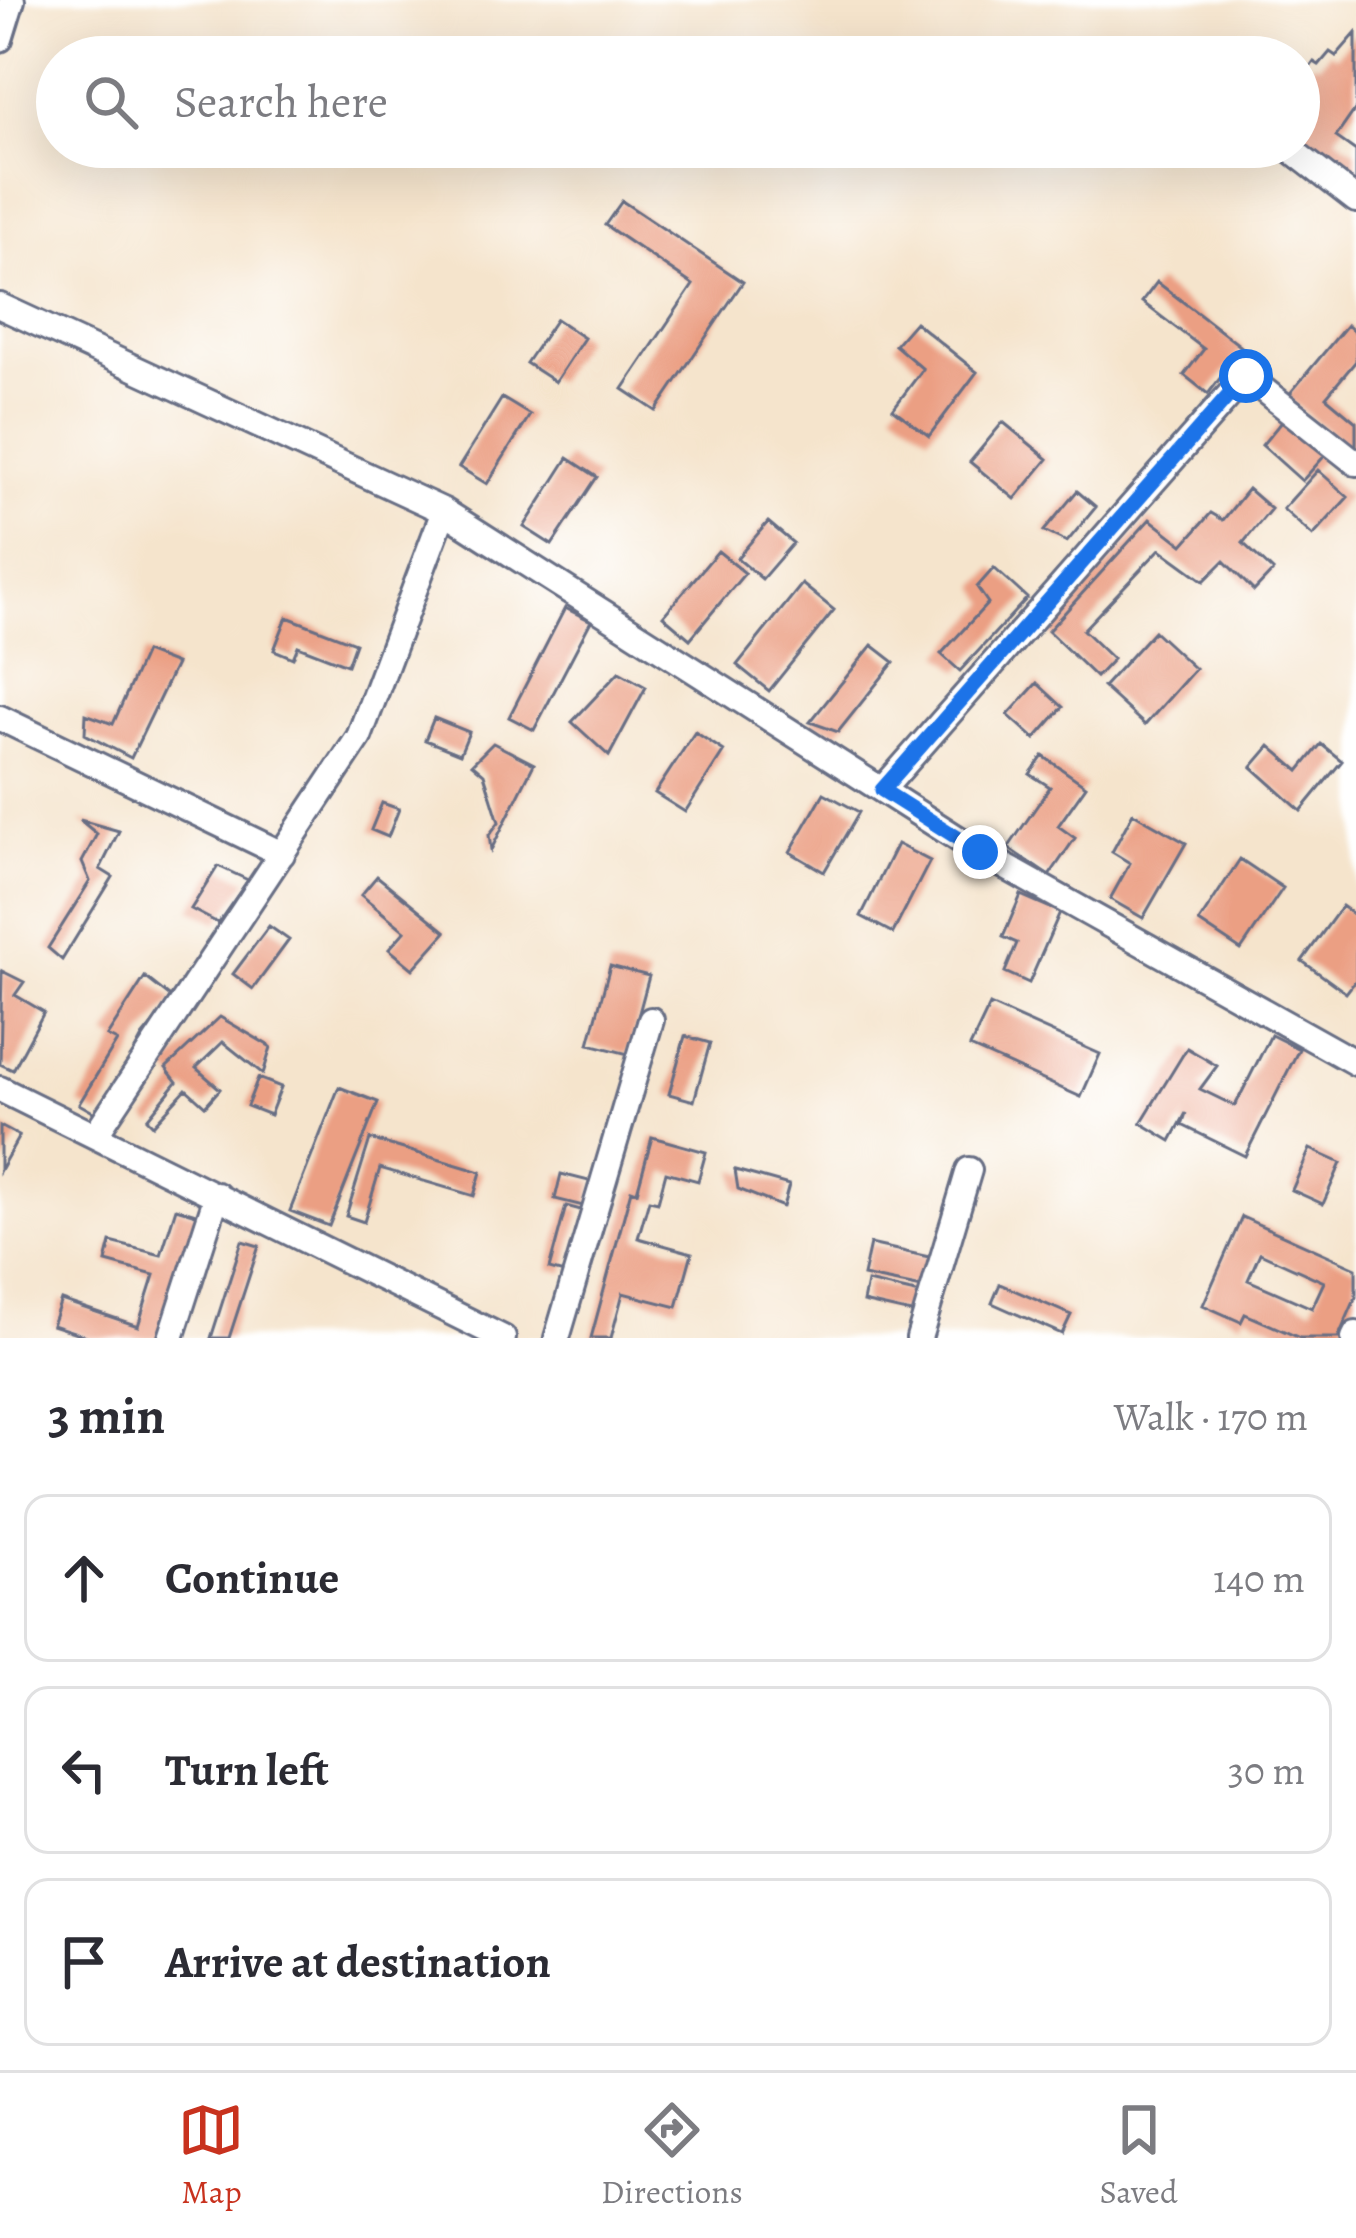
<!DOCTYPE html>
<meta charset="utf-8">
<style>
body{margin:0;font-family:Alegreya,serif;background:#f2f2f3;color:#2b2b33}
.stop{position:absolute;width:36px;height:36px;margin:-27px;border:9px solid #1a73e8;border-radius:50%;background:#fff}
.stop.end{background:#1a73e8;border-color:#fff;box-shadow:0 3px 12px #0008}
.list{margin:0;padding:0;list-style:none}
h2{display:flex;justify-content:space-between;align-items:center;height:156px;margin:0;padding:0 48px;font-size:51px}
h2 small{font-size:39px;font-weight:400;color:#7c7c81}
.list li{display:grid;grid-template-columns:78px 1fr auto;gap:36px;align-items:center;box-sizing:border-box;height:168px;margin:0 24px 24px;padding:0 24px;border:3px solid #e1e1e2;border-radius:24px}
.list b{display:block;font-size:45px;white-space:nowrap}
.list em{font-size:39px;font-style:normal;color:#7c7c81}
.icon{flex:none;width:66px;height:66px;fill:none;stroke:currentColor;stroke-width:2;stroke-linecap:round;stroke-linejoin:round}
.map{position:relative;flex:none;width:1356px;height:1338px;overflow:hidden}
.search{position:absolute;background:#fff;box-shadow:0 12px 48px #0002;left:36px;right:36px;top:36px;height:132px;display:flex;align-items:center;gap:30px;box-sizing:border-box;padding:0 42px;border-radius:66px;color:#7c7c81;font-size:45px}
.sheet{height:732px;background:#fff}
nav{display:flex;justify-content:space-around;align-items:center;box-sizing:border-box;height:168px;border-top:3px solid #e1e1e2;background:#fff;font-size:33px;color:#7c7c81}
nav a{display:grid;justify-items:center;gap:6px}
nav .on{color:#c8321e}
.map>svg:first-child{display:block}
</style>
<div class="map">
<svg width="1356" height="1338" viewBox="0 0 1356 1338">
<rect width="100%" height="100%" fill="#fff"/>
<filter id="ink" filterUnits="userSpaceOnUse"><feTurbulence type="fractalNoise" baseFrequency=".00833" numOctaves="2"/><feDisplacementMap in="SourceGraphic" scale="24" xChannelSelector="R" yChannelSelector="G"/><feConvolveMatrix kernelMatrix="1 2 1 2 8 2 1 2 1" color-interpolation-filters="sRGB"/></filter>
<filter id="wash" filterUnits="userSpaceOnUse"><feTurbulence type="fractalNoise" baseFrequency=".004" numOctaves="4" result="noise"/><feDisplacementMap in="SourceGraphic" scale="48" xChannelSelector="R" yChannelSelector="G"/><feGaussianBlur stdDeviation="2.7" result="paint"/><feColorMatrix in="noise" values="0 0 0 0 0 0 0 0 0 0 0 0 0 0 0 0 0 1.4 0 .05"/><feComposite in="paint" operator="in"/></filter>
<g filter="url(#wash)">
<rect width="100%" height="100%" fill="#f5e4cc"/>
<g id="blocks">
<path fill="#eb9f83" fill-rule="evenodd" d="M1356 33V108L1336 137 1356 151V184L1299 143V83L1314 62 1319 65 1330 52 1336 56Z
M622 201 743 282 656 411 623 389 693 285 605 225Z
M1157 282 1243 348 1208 394 1184 375 1204 349 1142 302Z
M556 319 584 338 555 382 526 363Z
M915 322 977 372 929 436 893 409 923 369 895 345Z
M1347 325 1356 333V361L1326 397 1356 422V454L1287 397Z
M502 398 530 415 487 484 459 467Z
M1287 415 1328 452 1302 481 1262 445Z
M1003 422 1048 459 1015 499 970 462Z
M568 458 597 477 552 545 524 527Z
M1318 470 1348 497 1313 536 1283 509Z
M1248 489 1271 509 1243 543 1273 571 1254 591 1224 561 1204 581 1160 549 1083 630 1113 659 1096 677 1048 631 1150 519 1183 545 1211 513 1223 520Z
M1077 491 1096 507 1067 542 1044 531Z
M768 522 793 543 762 579 737 558Z
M718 551 745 573 690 639 663 616Z
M994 568 1027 598 960 671 941 654 988 603 977 587Z
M802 584 834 610 769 691 737 665Z
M565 608 591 621 534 730 509 717Z
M287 617 355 643 347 665 298 646 293 658 274 650Z
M1154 631 1195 669 1145 725 1103 687Z
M872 645 894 662 838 732 810 722Z
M145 652 176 664 131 758 85 734 86 714 113 724Z
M619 672 646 687 609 756 572 722Z
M1037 683 1063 707 1035 739 1008 715Z
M434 718 469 732 460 754 425 740Z
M695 732 724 751 685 812 655 793Z
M493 743 534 764 491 850 489 835 499 822 484 774 472 764Z
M1321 744 1342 761 1301 811 1252 767 1270 746 1299 771Z
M1043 756 1086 786 1058 826 1075 838 1049 876 1008 848 1050 787 1030 774Z
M824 793 859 812 824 872 790 852Z
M382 803 399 809 388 837 371 830Z
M1133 813 1186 843 1143 918 1110 899 1130 863 1112 852Z
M80 820 119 831 100 869 113 877 62 960 48 948 90 881 82 862 97 834Z
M897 844 930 861 893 933 861 916Z
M1240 859 1283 888 1241 950 1199 922Z
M218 866 248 880 218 923 191 909Z
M377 876 446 932 413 969 389 949 405 931 361 895Z
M1021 895 1060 912 1029 983 1005 972 1017 943 1003 937Z
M1342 906 1356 916V980L1346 993 1302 961Z
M269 926 289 940 253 989 233 974Z
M610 966 649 976 628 1054 589 1044Z
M2 971 24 982 15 995 44 1012 13 1070 0 1064Z
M145 977 173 999 142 1037 100 1116 79 1104 117 1041 107 1036Z
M990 1005 1100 1054 1081 1097 970 1047Z
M220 1017 271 1047 263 1074 223 1042 196 1068 220 1089 205 1106 186 1089 153 1125 147 1119 177 1082 166 1068Z
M1271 1035 1299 1049 1245 1156 1182 1125 1186 1113 1171 1141 1141 1123 1187 1048 1217 1066 1200 1089 1235 1106Z
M685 1036 710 1043 694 1101 669 1094Z
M258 1078 281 1087 270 1115 247 1106Z
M339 1087 378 1102 329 1226 290 1211Z
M0 1126 19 1136 0 1170Z
M652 1137 706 1152 698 1181 666 1172 658 1202 649 1200 638 1238 692 1253 677 1307 623 1293 611 1338H591L631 1190 637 1192Z
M370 1139 481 1172 474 1196 380 1168 364 1222 346 1216Z
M1310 1149 1341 1163 1323 1204 1292 1190Z
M735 1170 789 1185 783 1207 738 1189Z
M561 1174 593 1182 587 1207 555 1199Z
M566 1206 581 1210 564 1273 549 1269Z
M176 1208 206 1217 168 1338H92L52 1325 61 1300 138 1326 154 1275 106 1262 111 1242 161 1255Z
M1242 1217 1356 1268V1297L1338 1338H1300L1245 1314 1241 1322 1203 1305ZM1260 1253 1324 1282 1312 1308 1248 1280Z
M242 1241 259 1246 229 1338H211Z
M870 1244 938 1259 932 1290 863 1276Z
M867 1282 929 1296 924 1316 863 1302Z
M1000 1284 1071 1315 1062 1334 992 1303Z"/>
</g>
</g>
<g filter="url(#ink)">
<use href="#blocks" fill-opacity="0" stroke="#676e84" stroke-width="3"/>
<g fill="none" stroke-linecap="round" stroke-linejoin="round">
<defs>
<path id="minor" d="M0 39 12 0
M1294 152 1356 200
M0 306 444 511 979 852 1356 1063
M0 718 282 854
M882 790 1246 376 1356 463
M0 1089 503 1338
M95 1135 359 737 444 511
M171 1338 217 1195
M557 1338 651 1020
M919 1338 969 1170
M1354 1338 1356 1334"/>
</defs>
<use href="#minor" stroke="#676e84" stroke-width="30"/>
<use href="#minor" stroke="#fff" stroke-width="24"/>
</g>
</g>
<g fill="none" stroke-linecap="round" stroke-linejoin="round" filter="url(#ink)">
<path stroke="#1a73e8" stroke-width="15" d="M980 852 882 790 1246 376"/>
</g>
</svg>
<div class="stop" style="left:1246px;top:376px"></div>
<div class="stop end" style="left:980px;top:852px"></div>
<div class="search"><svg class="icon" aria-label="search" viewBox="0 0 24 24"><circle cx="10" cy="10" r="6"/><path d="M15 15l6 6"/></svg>Search here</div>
</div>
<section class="sheet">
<h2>3 min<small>Walk · 170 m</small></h2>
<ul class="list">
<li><svg class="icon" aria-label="ahead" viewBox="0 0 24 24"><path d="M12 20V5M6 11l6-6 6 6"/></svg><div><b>Continue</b></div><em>140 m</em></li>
<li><svg class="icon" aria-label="left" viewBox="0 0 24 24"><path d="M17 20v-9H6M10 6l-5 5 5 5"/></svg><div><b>Turn left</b></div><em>30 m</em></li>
<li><svg class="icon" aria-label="arrive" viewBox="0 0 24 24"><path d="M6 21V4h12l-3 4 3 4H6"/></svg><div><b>Arrive at destination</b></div></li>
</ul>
</section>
<nav>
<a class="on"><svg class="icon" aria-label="map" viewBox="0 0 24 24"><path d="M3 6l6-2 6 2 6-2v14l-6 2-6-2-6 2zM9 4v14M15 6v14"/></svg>Map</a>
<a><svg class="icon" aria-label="directions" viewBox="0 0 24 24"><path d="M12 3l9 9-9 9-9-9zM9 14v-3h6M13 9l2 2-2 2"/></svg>Directions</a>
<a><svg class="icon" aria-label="saved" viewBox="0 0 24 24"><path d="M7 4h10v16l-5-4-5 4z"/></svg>Saved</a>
</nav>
